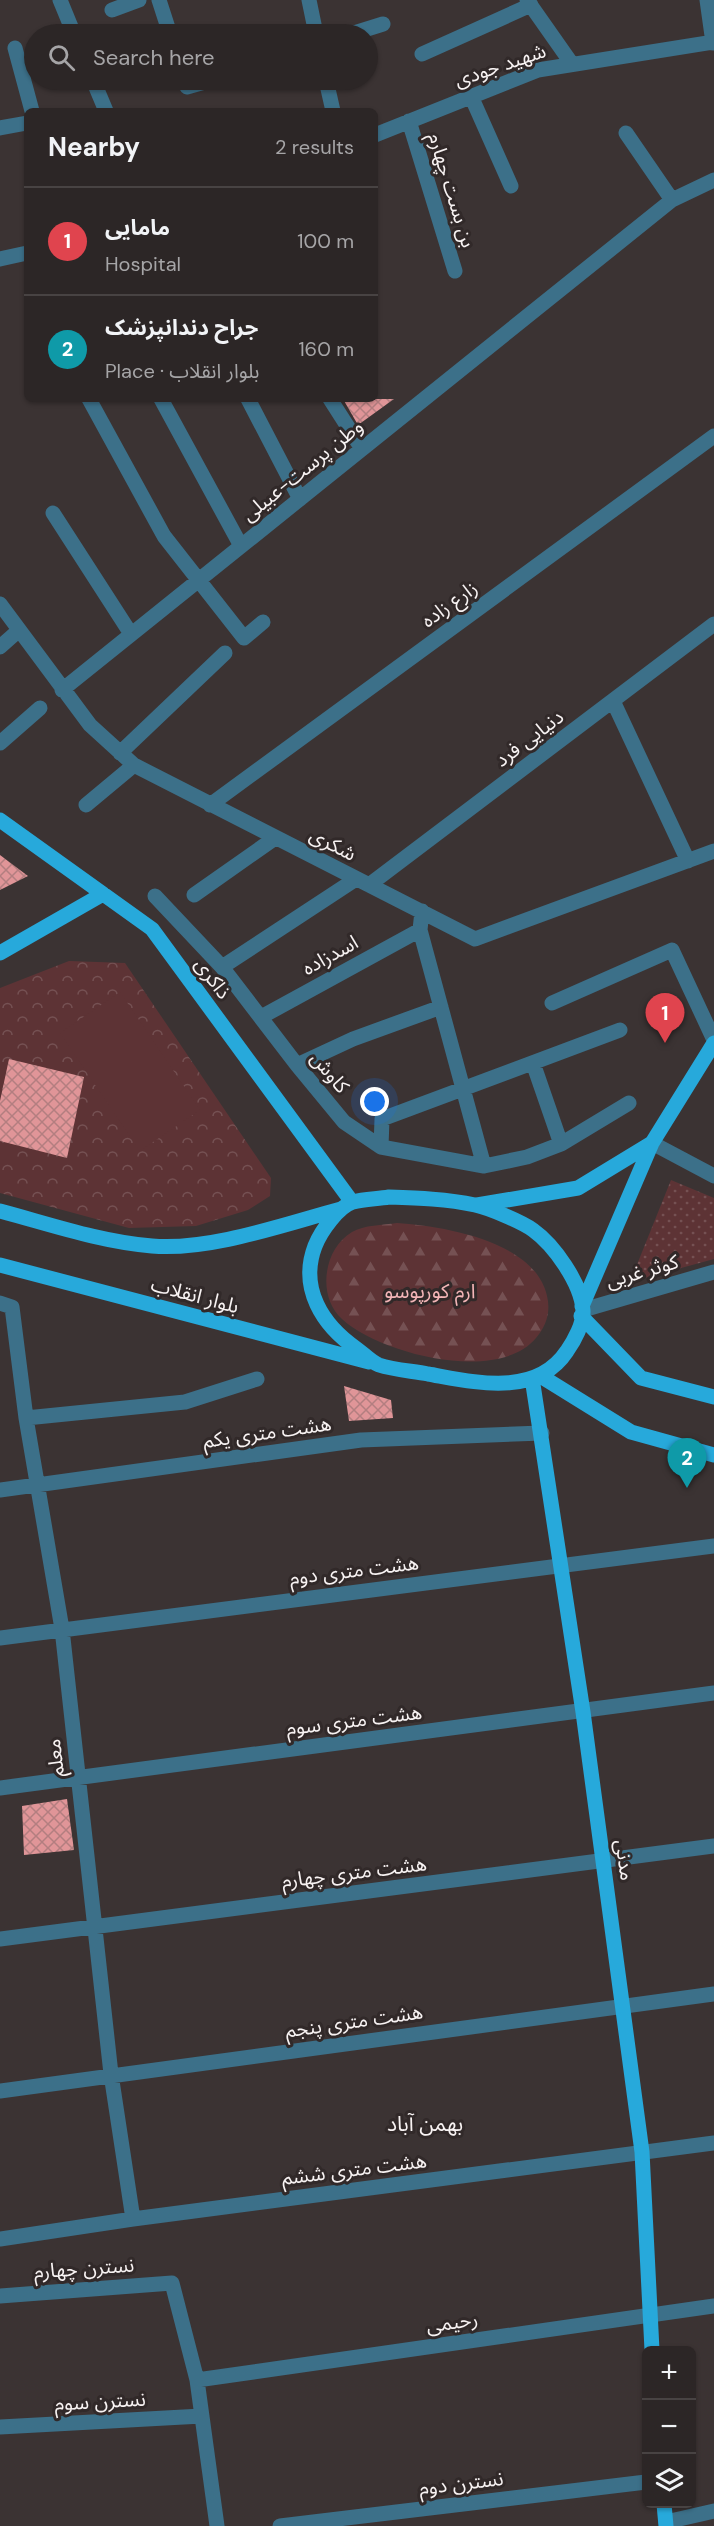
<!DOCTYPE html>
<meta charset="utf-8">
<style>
body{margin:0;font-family:"DM Sans","Noto Sans Arabic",sans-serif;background:#342e2e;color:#f1f3f6}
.controls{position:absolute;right:18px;bottom:18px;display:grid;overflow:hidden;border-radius:9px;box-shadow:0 2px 4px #0004}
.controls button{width:54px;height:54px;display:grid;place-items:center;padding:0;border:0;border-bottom:2px solid #484343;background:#2c2626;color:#f1f3f6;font:30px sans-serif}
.you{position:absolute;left:375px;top:1102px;width:21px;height:21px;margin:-15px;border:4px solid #fff;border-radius:50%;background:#1a73e8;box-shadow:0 0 0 9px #1a73e833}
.badge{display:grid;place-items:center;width:39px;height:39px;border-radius:50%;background:#1a73e8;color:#fff;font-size:20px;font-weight:700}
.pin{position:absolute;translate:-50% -50px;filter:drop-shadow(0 2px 3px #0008)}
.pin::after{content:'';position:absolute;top:32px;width:21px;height:18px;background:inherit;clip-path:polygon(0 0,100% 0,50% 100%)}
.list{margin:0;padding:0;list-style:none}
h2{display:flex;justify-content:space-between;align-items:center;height:78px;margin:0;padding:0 24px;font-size:26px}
h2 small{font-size:20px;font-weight:400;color:#a6a5a7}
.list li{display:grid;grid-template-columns:39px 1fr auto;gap:18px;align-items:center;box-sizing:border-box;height:108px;padding:0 24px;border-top:2px solid #484343}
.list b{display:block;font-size:22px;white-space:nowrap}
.list p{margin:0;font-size:20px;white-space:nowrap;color:#a6a5a7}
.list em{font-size:20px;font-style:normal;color:#a6a5a7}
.icon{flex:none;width:33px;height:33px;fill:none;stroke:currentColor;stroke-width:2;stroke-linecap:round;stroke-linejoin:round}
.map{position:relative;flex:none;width:714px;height:2526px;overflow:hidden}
.search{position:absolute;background:#2c2626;box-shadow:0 2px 4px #0004;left:24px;top:24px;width:354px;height:66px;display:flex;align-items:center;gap:15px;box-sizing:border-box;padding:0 21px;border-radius:33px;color:#a6a5a7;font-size:22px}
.panel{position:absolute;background:#2c2626;box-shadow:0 2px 4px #0004;left:24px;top:108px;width:354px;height:294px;border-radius:9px}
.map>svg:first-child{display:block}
</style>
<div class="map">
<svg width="714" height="2526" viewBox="0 0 714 2526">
<defs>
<pattern id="grass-dots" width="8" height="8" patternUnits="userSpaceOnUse" patternTransform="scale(1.5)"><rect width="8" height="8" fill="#5d3335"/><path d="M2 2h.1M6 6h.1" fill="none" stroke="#755153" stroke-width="1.8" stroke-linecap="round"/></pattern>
<pattern id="forest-firs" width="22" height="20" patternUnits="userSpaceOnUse" patternTransform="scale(1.5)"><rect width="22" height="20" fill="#5d3335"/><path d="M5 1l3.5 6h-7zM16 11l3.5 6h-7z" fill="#755153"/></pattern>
<pattern id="park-crowns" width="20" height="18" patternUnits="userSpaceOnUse" patternTransform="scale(1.5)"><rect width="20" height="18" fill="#5d3335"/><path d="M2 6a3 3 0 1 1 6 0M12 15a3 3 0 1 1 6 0" fill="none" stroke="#755153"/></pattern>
<pattern id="building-cross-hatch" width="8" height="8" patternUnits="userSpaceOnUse" patternTransform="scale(1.5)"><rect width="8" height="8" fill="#e09598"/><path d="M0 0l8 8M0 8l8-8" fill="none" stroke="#b37e80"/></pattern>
</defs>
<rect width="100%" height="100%" fill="#3b3333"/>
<path fill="url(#grass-dots)" d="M671 1180 714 1198V1259L630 1282Z"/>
<path fill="url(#forest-firs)" d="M397 1223C443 1226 535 1241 547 1296 551 1312 546 1326 536 1338 498 1384 380 1354 342 1319 317 1297 323 1249 352 1232 364 1225 383 1225 397 1223Z"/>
<path fill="url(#park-crowns)" d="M69 961 125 963 271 1178 270 1196 248 1210 196 1226 129 1228 0 1193V988Z"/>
<path fill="#5d3335" d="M120 992 200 1110 140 1151 60 1033Z"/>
<path fill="url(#building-cross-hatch)" d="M343 399H394L358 425Z
M0 855 28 876 0 890Z
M9 1059 84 1077 67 1158 0 1141V1101Z
M344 1386 391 1400 393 1418 349 1421Z
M67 1799 74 1850 24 1855 22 1806Z"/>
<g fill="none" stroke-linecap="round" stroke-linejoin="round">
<path stroke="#3c7089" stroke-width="15" d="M60 0 74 34
M159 0 170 34
M309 0 316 34
M527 0 572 64
M707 0 713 43
M112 10 139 0
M351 34 383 24
M15 48 32 111
M422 54 531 5
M93 80 106 111
M184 80 187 87 212 80
M326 80 333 111
M471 96 511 186
M409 121 455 271
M0 128 27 123
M626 133 672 200
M375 135 538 70 714 42
M0 259 27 253
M89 399 164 536 244 638 263 622
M161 399 241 546
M248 399 300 499
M330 399 362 449
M53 513 131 634
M0 604 90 725 134 765 475 939 714 851
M0 647 18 631
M62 690 672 200 714 180
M613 701 688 861
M0 743 40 708
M120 753 225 653
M86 805 134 765
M210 805 714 436
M369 885 714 624
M194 895 275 838
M155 896 222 967 297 1065 344 1122 381 1147 484 1166 527 1157 561 1144 629 1103
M422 911 420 930 484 1166
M222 967 356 879
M552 1003 672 950 714 1040
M261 1017 420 930
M533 1063 561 1144
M297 1065 353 1039 441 1007
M652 1143 714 1176
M381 1147 382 1119 620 1030
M0 1303 12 1307 26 1418 62 1629 111 2074 133 2219
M583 1310 714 1272
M26 1418 185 1402 257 1379
M0 1490 361 1440 542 1433
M0 1638 714 1546
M0 1788 714 1693
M0 1939 714 1846
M0 2091 714 1994
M0 2239 133 2219 714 2143
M0 2296 172 2283 197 2380 217 2526
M197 2380 714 2306
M0 2427 202 2416
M666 2522 714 2511
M280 2526 646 2482"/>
<path stroke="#27a9db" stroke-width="15" d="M0 820 152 929 352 1202
M0 953 103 894
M389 1197C418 1198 447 1199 475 1205 489 1208 522 1222 533 1230 554 1245 581 1283 583 1310 584 1323 574 1341 567 1351 536 1398 474 1382 428 1374 413 1371 394 1370 379 1365 371 1362 364 1354 357 1349 322 1325 299 1288 315 1246 321 1231 338 1207 353 1202 364 1199 377 1199 389 1197Z
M477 1205 578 1188 652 1143
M0 1211C49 1224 101 1242 152 1246 210 1251 285 1224 341 1209
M0 1265 369 1362
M582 1306 652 1143 714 1043
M581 1316 641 1378 714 1397
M539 1375 631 1432 714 1455
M532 1378 583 1712 642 2152 652 2350
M664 2504 666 2526"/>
</g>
<g text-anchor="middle" stroke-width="6" stroke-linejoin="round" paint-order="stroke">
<g font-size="20" fill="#f8f3f3" stroke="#312929">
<text transform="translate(500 65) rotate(-19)" y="7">شهید جودی</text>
<text transform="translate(452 190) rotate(73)" y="7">بن بست چهارم</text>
<text transform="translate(302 470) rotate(-39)" y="7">وطن پرست-عبیلی</text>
<text transform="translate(449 604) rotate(-36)" y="7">زارع زاده</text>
<text transform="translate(529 738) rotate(-37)" y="7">دنیایی فرد</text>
<text transform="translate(333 844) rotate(27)" y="7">شکری</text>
<text transform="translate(330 955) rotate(-29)" y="7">اسدزاده</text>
<text transform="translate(213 978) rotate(54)" y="7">ذاکری</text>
<text transform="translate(330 1072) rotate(50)" y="7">کاوش</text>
<text transform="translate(642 1271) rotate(-16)" y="7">کوثر غربی</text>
<text transform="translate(195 1295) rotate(15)" y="7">بلوار انقلاب</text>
<text transform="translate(267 1432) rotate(-8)" y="7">هشت متری یکم</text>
<text transform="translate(354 1570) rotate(-7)" y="7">هشت متری دوم</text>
<text transform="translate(354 1720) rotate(-7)" y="7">هشت متری سوم</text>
<text transform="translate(55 1758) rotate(-96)" y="7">معلم</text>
<text transform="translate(625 1860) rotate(82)" y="7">مدنی</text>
<text transform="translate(354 1872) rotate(-7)" y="7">هشت متری چهارم</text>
<text transform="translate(354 2021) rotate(-8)" y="7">هشت متری پنجم</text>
<text transform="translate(354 2169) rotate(-7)" y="7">هشت متری ششم</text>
<text transform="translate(84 2268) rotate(-4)" y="7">نسترن چهارم</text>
<text transform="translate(452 2322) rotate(-8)" y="7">رحیمی</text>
<text transform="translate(100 2401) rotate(-3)" y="7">نسترن سوم</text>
<text transform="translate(461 2483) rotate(-7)" y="7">نسترن دوم</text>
</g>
<g font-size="20" fill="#f3b5b7" stroke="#312929">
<text x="430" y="1298">ارم کورپوسو</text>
</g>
<g font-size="21" fill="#f8f3f3" stroke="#312929">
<text x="425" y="2131">بهمن آباد</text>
</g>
</g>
</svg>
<div class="controls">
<button>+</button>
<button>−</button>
<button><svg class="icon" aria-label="layers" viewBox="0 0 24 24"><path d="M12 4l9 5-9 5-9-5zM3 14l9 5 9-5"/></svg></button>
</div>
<div class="you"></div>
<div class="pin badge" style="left:665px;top:1043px;background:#e0444e">1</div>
<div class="pin badge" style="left:687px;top:1488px;background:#0f9aa8">2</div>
<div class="search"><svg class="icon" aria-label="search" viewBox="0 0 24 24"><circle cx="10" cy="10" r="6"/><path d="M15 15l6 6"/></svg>Search here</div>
<section class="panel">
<h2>Nearby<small>2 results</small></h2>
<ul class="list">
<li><span class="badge" style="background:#e0444e">1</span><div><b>مامایی</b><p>Hospital</p></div><em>100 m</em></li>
<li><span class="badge" style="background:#0f9aa8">2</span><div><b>جراح دندانپزشک</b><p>Place · بلوار انقلاب</p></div><em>160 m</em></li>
</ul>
</section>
</div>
